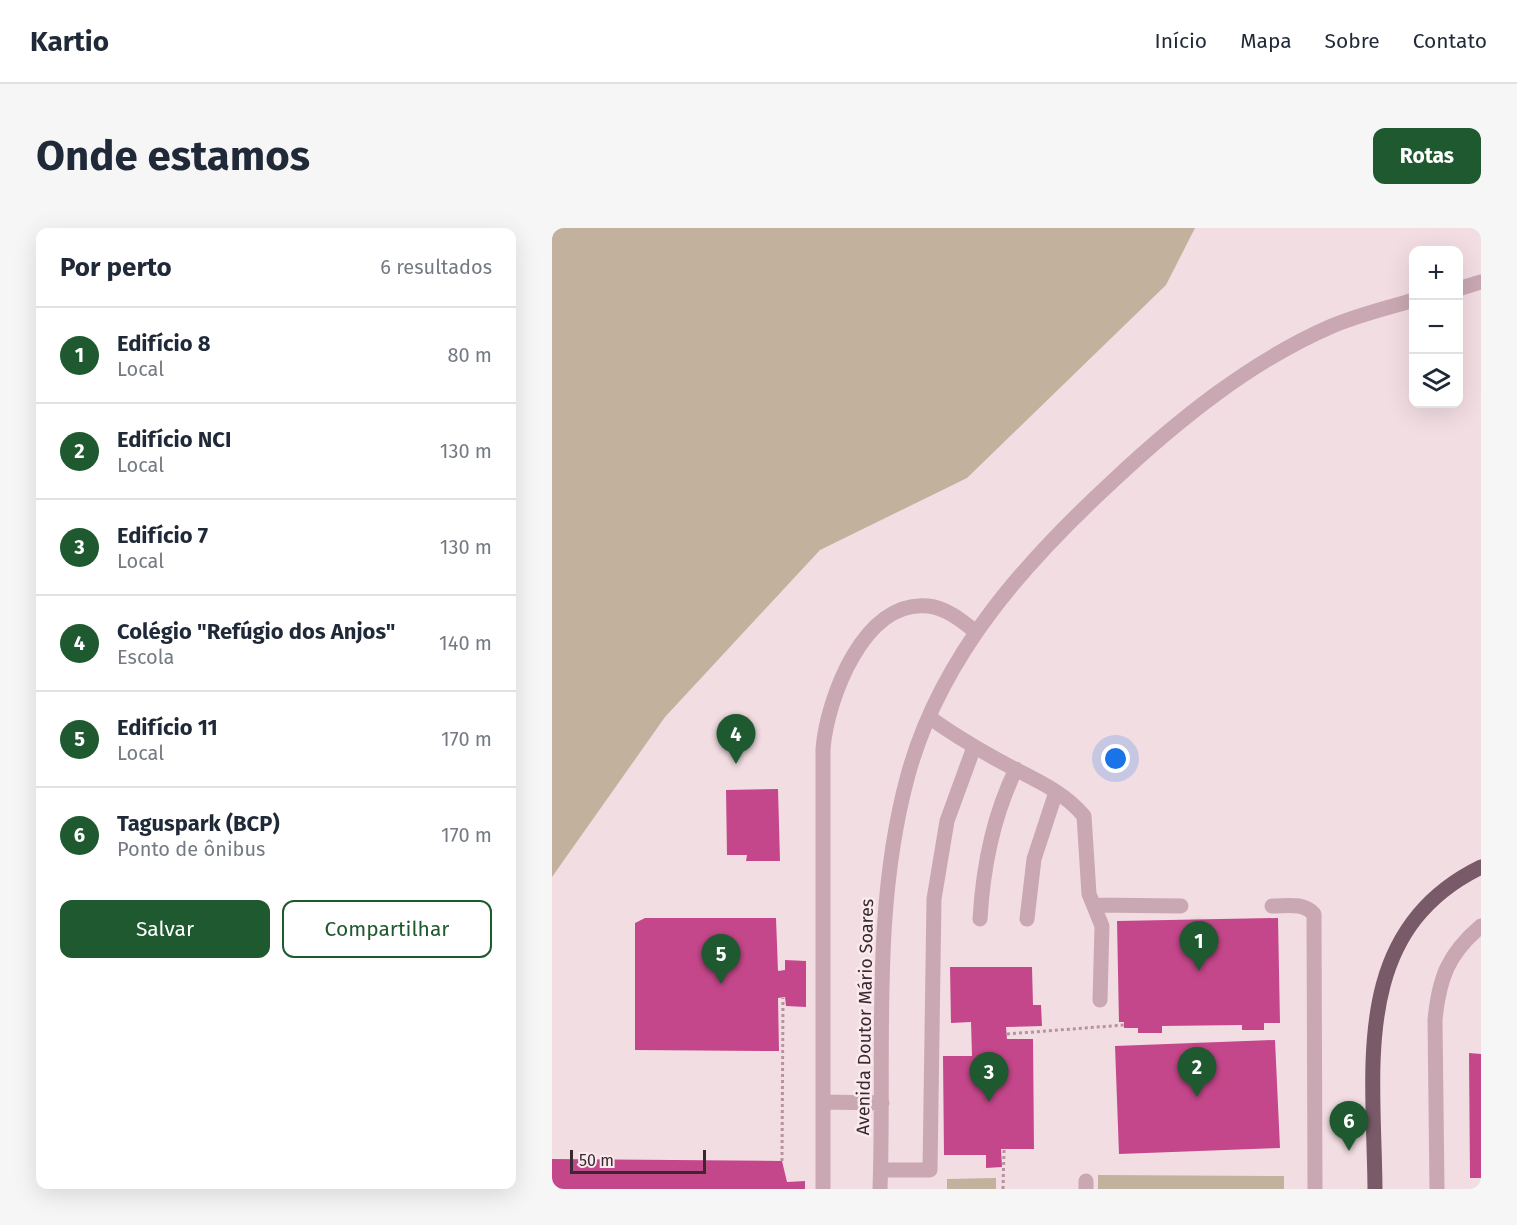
<!DOCTYPE html>
<html lang="pt">
<meta charset="utf-8">
<style>
body{margin:0;font-family:"Fira Sans",sans-serif;background:#f6f6f7;color:#1f2937}
.controls{position:absolute;right:18px;top:18px;display:grid;overflow:hidden;border-radius:12px;box-shadow:0 6px 24px #0002}
.controls button{width:54px;height:54px;display:grid;place-items:center;padding:0;border:0;border-bottom:2px solid #e0e1e3;background:#fff;color:#1f2937;font:30px sans-serif}
.scale{position:absolute;left:18px;bottom:15px;width:136px;box-sizing:border-box;padding-left:6px;border:3px solid #37292f;border-top:0;font-size:16px;line-height:21px;white-space:nowrap;color:#37292f;-webkit-text-stroke:4px #fae9ed;paint-order:stroke}
.you{position:absolute;left:564px;top:531px;width:21px;height:21px;margin:-15px;border:4px solid #fff;border-radius:50%;background:#1a73e8;box-shadow:0 0 0 9px #1a73e833}
.badge{display:grid;place-items:center;width:39px;height:39px;border-radius:50%;background:#1e592f;color:#fff;font-size:20px;font-weight:700}
.pin{position:absolute;translate:-50% -50px;filter:drop-shadow(0 2px 3px #0008)}
.pin::after{content:'';position:absolute;top:32px;width:21px;height:18px;background:inherit;clip-path:polygon(0 0,100% 0,50% 100%)}
.list{margin:0;padding:0;list-style:none}
h2{display:flex;justify-content:space-between;align-items:center;height:78px;margin:0;padding:0 24px;font-size:26px}
h2 small{font-size:20px;font-weight:400;color:#747a83}
.list li{display:grid;grid-template-columns:39px 1fr auto;gap:18px;align-items:center;box-sizing:border-box;height:96px;padding:0 24px;border-top:2px solid #e0e1e3}
.list b{display:block;font-size:22px;white-space:nowrap}
.list p{margin:0;font-size:20px;white-space:nowrap;color:#747a83}
.list em{font-size:20px;font-style:normal;color:#747a83}
.actions{display:flex;gap:12px;padding:18px 24px}
.actions a{flex:1;padding:14px 0;border:2px solid #1e592f;border-radius:12px;text-align:center;font-size:21px;color:#1e592f}
.actions .main{background:#1e592f;color:#fff}
.icon{flex:none;width:33px;height:33px;fill:none;stroke:currentColor;stroke-width:2;stroke-linecap:round;stroke-linejoin:round}
.map{position:relative;flex:none;width:929px;height:961px;overflow:hidden;border-radius:12px}
header{display:flex;align-items:center;gap:36px;box-sizing:border-box;height:84px;padding:0 30px;background:#fff;border-bottom:2px solid #e0e1e3}
header strong{font-size:28px}
nav{display:flex;gap:33px;margin-inline-start:auto;font-size:21px}
.intro{display:flex;align-items:center;justify-content:space-between;box-sizing:border-box;height:144px;padding:0 36px}
h1{margin:0;font-size:42px}
.button{padding:15px 27px;border-radius:12px;background:#1e592f;color:#fff;font-size:21px;font-weight:700}
main{display:flex;gap:36px;padding:0 36px}
aside{flex:1;background:#fff;border-radius:12px;box-shadow:0 6px 24px #0002}
.map>svg:first-child{display:block}
</style>
<header>
<strong>Kartio</strong>
<nav><a>Início</a><a>Mapa</a><a>Sobre</a><a>Contato</a></nav>
</header>
<div class="intro"><h1>Onde estamos</h1><a class="button">Rotas</a></div>
<main>
<aside>
<h2>Por perto<small>6 resultados</small></h2>
<ul class="list">
<li><span class="badge">1</span><div><b>Edifício 8</b><p>Local</p></div><em>80 m</em></li>
<li><span class="badge">2</span><div><b>Edifício NCI</b><p>Local</p></div><em>130 m</em></li>
<li><span class="badge">3</span><div><b>Edifício 7</b><p>Local</p></div><em>130 m</em></li>
<li><span class="badge">4</span><div><b>Colégio &quot;Refúgio dos Anjos&quot;</b><p>Escola</p></div><em>140 m</em></li>
<li><span class="badge">5</span><div><b>Edifício 11</b><p>Local</p></div><em>170 m</em></li>
<li><span class="badge">6</span><div><b>Taguspark (BCP)</b><p>Ponto de ônibus</p></div><em>170 m</em></li>
</ul>
<div class="actions"><a class="main">Salvar</a><a>Compartilhar</a></div>
</aside>
<div class="map">
<svg width="929" height="961" viewBox="0 0 929 961">
<rect width="100%" height="100%" fill="#f2dde2"/>
<path fill="#c1b19d" d="M0 0H643L614 57 415 250 268 322 113 489 0 649Z
M546 947 732 948V961H546Z
M444 950V961H395V951Z"/>
<path fill="#c5478b" d="M226 561 228 633H194L195 627H175L174 562Z
M93 690H224L226 743 233 742V732L254 733V779L234 778 233 769 226 770 227 823 83 822V695Z
M726 690 728 795H712V802H690V797L610 798V805H586V800H572V794H567L565 693Z
M398 739H480L481 777H489L490 798 454 799 455 811H481L482 921H449L450 939 434 940V927H392L391 828H420L419 794 399 795Z
M723 812 728 920 567 926 563 818Z
M917 825 929 826V950H918Z
M0 931 230 933 235 954 253 953V961H0Z"/>
<g fill="none" stroke-linecap="round" stroke-linejoin="round">
<path stroke="#b6939f" stroke-width="3" stroke-dasharray="3 3" stroke-linecap="butt" d="M455 806 572 797
M230 933 231 770
M451 961 452 922"/>
<path stroke="#caa8b3" stroke-width="15" d="M906 61 929 54
M377 489C403 508 429 523 457 538 484 552 512 564 532 588L537 666 550 698 548 772
M542 677 629 678
M720 678C735 678 751 674 762 686L763 961
M428 691C431 639 441 588 464 541
M475 691 482 631 504 564
M272 874 330 875
M329 942H378L382 671 395 593 422 519
M534 953V961
M271 961V521C275 471 312 371 376 378 395 380 410 393 424 404
M328 961C333 823 319 682 356 547 389 427 473 334 562 252 626 192 699 133 780 98 806 87 835 80 862 72
M885 961 883 792C887 750 896 726 929 698"/>
<path stroke="#795a68" stroke-width="15" d="M823 961C822 839 798 703 929 639"/>
</g>
<g text-anchor="middle" stroke-width="5" stroke-linejoin="round" paint-order="stroke">
<g font-size="18" fill="#37292f" stroke="#fae9ed">
<text transform="translate(313 789) rotate(-89)" y="6">Avenida Doutor Mário Soares</text>
</g>
</g>
</svg>
<div class="controls">
<button>+</button>
<button>−</button>
<button><svg class="icon" aria-label="layers" viewBox="0 0 24 24"><path d="M12 4l9 5-9 5-9-5zM3 14l9 5 9-5"/></svg></button>
</div>
<div class="scale">50 m</div>
<div class="you"></div>
<div class="pin badge" style="left:647px;top:743px">1</div>
<div class="pin badge" style="left:645px;top:869px">2</div>
<div class="pin badge" style="left:437px;top:874px">3</div>
<div class="pin badge" style="left:184px;top:536px">4</div>
<div class="pin badge" style="left:169px;top:756px">5</div>
<div class="pin badge" style="left:797px;top:923px">6</div>
</div>
</main>
